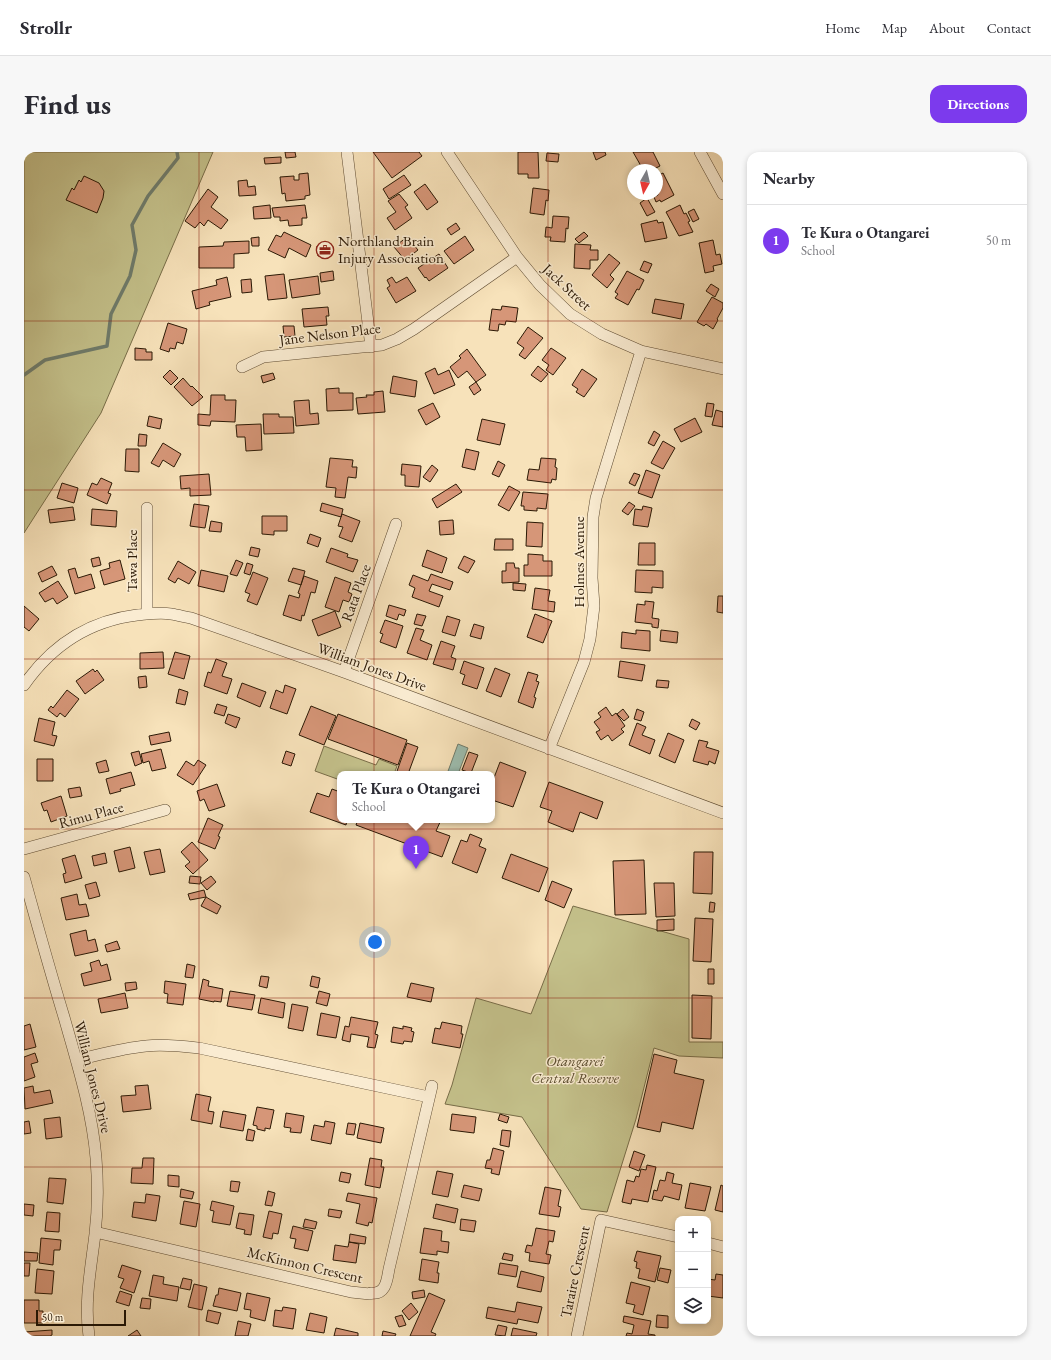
<!DOCTYPE html>
<meta charset="utf-8">
<style>
body{margin:0;font-family:"EB Garamond",serif;background:#f7f7f7;color:#2b2b33}
.controls{position:absolute;right:12px;bottom:12px;display:grid;overflow:hidden;border-radius:8px;box-shadow:0 2px 6px #0003}
.controls button{width:36px;height:36px;display:grid;place-items:center;padding:0;border:0;border-bottom:1px solid #e1e1e2;background:#fff;color:#2b2b33;font:20px sans-serif}
.compass{position:absolute;left:603px;top:12px;width:36px;height:36px;border-radius:50%;background:#fff;box-shadow:0 2px 6px #0003;rotate:188deg}
.scale{position:absolute;left:12px;bottom:10px;width:90px;box-sizing:border-box;padding-left:4px;border:2px solid #2b1905;border-top:0;font-size:11px;line-height:14px;white-space:nowrap;color:#2b1905;-webkit-text-stroke:3px #faecd2;paint-order:stroke}
.you{position:absolute;left:351px;top:790px;width:14px;height:14px;margin:-10px;border:3px solid #fff;border-radius:50%;background:#1a73e8;box-shadow:0 0 0 6px #1a73e833}
.badge{display:grid;place-items:center;width:26px;height:26px;border-radius:50%;background:#7c3aed;color:#fff;font-size:13px;font-weight:700}
.pin{position:absolute;translate:-50% -33px;filter:drop-shadow(0 1px 2px #0008)}
.pin::after{content:'';position:absolute;top:21px;width:14px;height:12px;background:inherit;clip-path:polygon(0 0,100% 0,50% 100%)}
.popup{position:absolute;left:313px;top:619px;width:158px;height:52px;box-sizing:border-box;display:grid;place-content:center;border-radius:8px;background:#fff;filter:drop-shadow(0 1px 3px #0005);font-size:13px;white-space:nowrap;color:#7c7c81}
.popup b{font-size:15px;color:#2b2b33}
.popup::after{content:'';position:absolute;left:50%;top:100%;margin-left:-8px;border:8px solid transparent;border-top-color:#fff}
.list{margin:0;padding:0;list-style:none}
h2{display:flex;justify-content:space-between;align-items:center;height:52px;margin:0;padding:0 16px;font-size:17px}
h2 small{font-size:13px;font-weight:400;color:#7c7c81}
.list li{display:grid;grid-template-columns:26px 1fr auto;gap:12px;align-items:center;box-sizing:border-box;height:72px;padding:0 16px;border-top:1px solid #e1e1e2}
.list b{display:block;font-size:15px;white-space:nowrap}
.list p{margin:0;font-size:13px;white-space:nowrap;color:#7c7c81}
.list em{font-size:13px;font-style:normal;color:#7c7c81}
.icon{flex:none;width:22px;height:22px;fill:none;stroke:currentColor;stroke-width:2;stroke-linecap:round;stroke-linejoin:round}
.map{position:relative;flex:none;width:699px;height:1184px;overflow:hidden;border-radius:12px}
header{display:flex;align-items:center;gap:24px;box-sizing:border-box;height:56px;padding:0 20px;background:#fff;border-bottom:1px solid #e1e1e2}
header strong{font-size:19px}
nav{display:flex;gap:22px;margin-inline-start:auto;font-size:14px}
.intro{display:flex;align-items:center;justify-content:space-between;box-sizing:border-box;height:96px;padding:0 24px}
h1{margin:0;font-size:28px}
.button{padding:10px 18px;border-radius:12px;background:#7c3aed;color:#fff;font-size:14px;font-weight:700}
main{display:flex;gap:24px;padding:0 24px}
aside{flex:1;background:#fff;border-radius:12px;box-shadow:0 2px 6px #0003}
.map>svg:first-child{display:block}
</style>
<header>
<strong>Strollr</strong>
<nav><a>Home</a><a>Map</a><a>About</a><a>Contact</a></nav>
</header>
<div class="intro"><h1>Find us</h1><a class="button">Directions</a></div>
<main>
<div class="map">
<svg width="699" height="1184" viewBox="0 0 699 1184">
<rect width="100%" height="100%" fill="#f7e2ba"/>
<filter id="stains"><feTurbulence type="fractalNoise" baseFrequency=".005" numOctaves="4"/><feColorMatrix values="0 0 0 0 .2 0 0 0 0 .09 0 0 0 0 .02 0 0 0 .5 -.17"/></filter>
<radialGradient id="worn" r=".72"><stop offset=".6" stop-color="#630" stop-opacity="0"/><stop offset="1" stop-color="#630" stop-opacity=".3"/></radialGradient>
<path fill="#c4c18b" stroke="#786d48" d="M0 0H189L77 261 0 381Z
M300 594 352 613 355 607 373 614 370 622H316V628L291 619Z
M549 754 665 787V890H699V906L655 904 630 896 612 967 583 1060 557 1057 498 965 421 952 428 933 452 846 507 862Z"/>
<path fill="#9dbeb0" stroke="#6f7c6c" d="M434 592 444 596 434 622H423Z"/>
<g fill="none" stroke-linecap="round" stroke-linejoin="round">
<path stroke="#6f7c6c" stroke-width="3.5" d="M0 223 21 208 83 194 87 162 106 124 112 98 108 73 124 44 154 6 153 0"/>
</g>
<path fill="#d69678" stroke="#2b1905" d="M261 0H271L272 5 262 6Z
M349 0H395L398 4 368 26Z
M494 0H514L515 26H504V22H494Z
M570 0H581L582 3 572 8 569 0Z
M609 0H629L636 14 628 18H613L612 17 617 14Z
M523 1 535 2 534 10 522 9Z
M257 5V11L241 12 240 6Z
M284 21 286 43 281 44V47L262 49 261 41 258 42 256 25 270 24V28H275V22Z
M639 21 650 43 637 50 636 48 632 50 630 45 634 43 633 24Z
M380 23 387 33 365 47 359 37Z
M60 24 75 31 80 39 79 46 73 61 42 48 48 36 50 38 55 28 57 30Z
M223 28 224 35 231 34 232 43 215 44 214 29Z
M401 32 414 50 403 58 390 40Z
M509 36 525 38 524 49 522 48 520 63 506 61Z
M184 37 194 45 187 55 204 68 197 77 184 68 180 74 176 70 171 76 161 69Z
M375 42 384 53 381 55 388 66 371 78 363 66 372 60 364 49Z
M623 46 631 60 623 64 616 51Z
M246 53 247 66 230 67 229 55Z
M281 53 283 66H278V73L265 74 264 68 256 69V65H250L248 56Z
M656 53 660 62 662 61 666 69 664 70 669 80 655 84 642 60Z
M670 57 675 67 669 70 664 60Z
M529 64 545 65 544 77 542 76 541 90 526 89 527 85H521L522 75 528 76Z
M633 68 634 71 639 70 643 86 621 90 617 72Z
M432 71 436 77 427 83 423 77Z
M260 80 287 93 282 105 265 96 261 106 244 98 252 83 257 85Z
M560 80 564 84 555 91 551 87Z
M441 84 450 98 430 112 420 99Z
M235 85V94H228L227 86Z
M383 85 394 98 381 108 370 95Z
M689 88 692 103 696 102 698 112 689 114 690 119 681 121 675 91Z
M225 89V101L210 102V116H175V95L199 94 200 90Z
M305 92 306 102 294 104 293 94Z
M551 92 567 93 566 98H574V108H566V117L550 116Z
M415 102 424 116 405 129 402 125 401 126 394 116Z
M585 102 596 111 586 123 590 127 583 136 568 123Z
M620 109 628 112 624 121 616 118Z
M309 119 310 128 297 130 296 121Z
M603 119 620 128 615 138 613 137 604 153 591 146 594 142 591 140Z
M260 122 263 146 244 148 241 124Z
M294 124 296 142 268 146 265 128Z
M203 125 207 145 185 150 186 153 172 157 168 139 193 133 192 128Z
M368 125 372 131 383 125 392 139 372 151 363 136 366 134 363 128Z
M227 127 228 140 218 141 217 128Z
M687 132 695 137 691 145 682 139Z
M688 145 699 151V156L693 167 694 168 689 177 682 172 680 174 673 170Z
M631 147 660 152 657 167 628 161Z
M478 154 494 156 492 170 482 169 481 173 475 172 474 179 465 178 468 157 477 158Z
M304 155 305 164H302L303 173 280 175 278 157Z
M144 171 163 177 159 192 153 190 151 197 146 196 145 200 136 197Z
M259 174H270L271 184 260 185Z
M504 175 519 186 501 207 495 203 500 196 493 191Z
M111 196 122 197V200H128V208H111Z
M527 196 542 206 529 223 522 218 525 213 518 208Z
M443 197 462 223 452 230 443 219 434 226 426 215 437 206 435 204Z
M514 214 524 222 517 230 507 223Z
M411 216 414 223 425 218 431 233 410 242 401 221Z
M558 217 573 227 560 245 552 240 554 237 548 233Z
M146 218 154 226 147 233 139 225Z
M249 221 251 227 239 231 237 224Z
M369 224 393 229 391 245 366 241Z
M159 226 167 235 168 234 179 245 168 254 150 235Z
M452 230 457 238 450 243 445 235Z
M315 236V241H329V258L303 259 302 237Z
M359 239 361 260 334 262 332 246 343 245 342 243H350V240Z
M187 243H201V248H212L211 270 187 269 186 274 174 273V262L186 263Z
M285 248 286 262 294 261 295 272 272 274 270 249Z
M409 251 416 265 402 273 394 258Z
M683 251 690 252 688 265 681 264Z
M692 258 699 260V275L688 273Z
M239 262H255V265H269L270 281 240 282Z
M125 264 138 267 136 277 123 274Z
M671 266 678 280 657 290 650 277Z
M458 267 481 272 476 293 453 288Z
M237 272 238 298 222 299 221 285H213L212 273Z
M630 279 636 283 630 294 624 291Z
M115 282 123 283 122 294H114Z
M639 289 651 296 639 317 627 311Z
M139 291 157 302 150 315 139 308 135 315 127 311Z
M102 297H115V320L101 319Z
M442 297 455 300 451 318 438 315Z
M306 306 329 308 328 315H333L332 326 324 325 321 346 311 345 312 336 302 335Z
M517 306 532 307 531 315 533 316 532 328 528 327 527 331 503 328 505 317 515 318Z
M474 309 481 313 475 325 468 322Z
M378 312 397 314 395 335 381 334V323H377Z
M408 313 414 318 406 330 399 325Z
M622 318 636 323 628 346 614 341Z
M610 321 616 323 611 334 605 331Z
M185 322 187 343 166 344V336L157 337 156 324Z
M77 326 88 331 84 341 87 342 83 352 63 343 68 331 73 333Z
M38 331 54 336 50 351 33 346Z
M432 332 438 340 413 356 408 347Z
M485 334 496 340 485 359 474 353Z
M499 340 524 342 522 357 513 356V359L500 358V354H497Z
M605 350 611 354 604 363 598 359Z
M298 351 319 357 317 365 296 359Z
M170 352 185 354 181 376 166 374Z
M619 354 628 356 624 375 609 373 611 357 618 358Z
M49 355 51 368 26 371 24 358Z
M68 357 93 359 92 375 67 373Z
M318 362 336 369 328 390 315 385 319 375 314 374Z
M238 364H263V379H250V383L238 382Z
M429 368 430 382 416 383 415 369Z
M187 369 198 371 197 380 185 379Z
M503 370 519 371 518 395 502 394Z
M286 382 297 386 294 395 283 391Z
M471 387H489V398H470Z
M615 391H631V413H614Z
M227 395 236 397 234 405 225 403Z
M307 396 324 402 323 405 334 408 329 420 302 410Z
M403 398 423 406 418 421 398 414Z
M504 402 519 403V409H528V424H500V413H504Z
M440 404 451 409 444 421 434 416Z
M75 405 77 413 69 415 67 407Z
M96 408 101 427 80 433 76 419 86 416 85 411Z
M212 408 219 411 213 424 206 422Z
M154 409 172 420 165 432 154 426 151 431 144 427Z
M223 411 229 413 226 423 220 421Z
M482 411H490L491 416H495V430L478 431V419H482Z
M28 414 33 423 18 430 14 421Z
M51 416 54 426 67 422 71 436 51 442 44 418Z
M269 416 281 419 277 433 264 429Z
M177 418 204 424 200 440 174 434Z
M612 418 639 419V436L628 435V441L611 440Z
M229 420 244 426 233 453 223 449 226 442 221 440Z
M407 422 429 430 426 438 408 432 405 439 419 444 415 455 388 445 391 436 385 433 389 423 404 429Z
M280 424 294 429 291 441 287 440 280 464 278 463 277 469 259 463 265 443 275 446 276 442 274 441Z
M311 425 327 431 324 440 328 442 325 450 319 448 315 460 301 455Z
M34 429 44 445 33 452 29 446 21 450 15 441Z
M489 431 502 432 501 439 489 438Z
M511 436 526 438 524 449 531 450 530 460 508 457Z
M694 444H699V461L693 460Z
M621 449 630 450 628 466 635 467 634 476 628 475V472L611 470 613 452 621 453Z
M365 453 382 458 380 464 375 462 373 468 362 464Z
M0 454 15 467 5 479 0 475Z
M311 459 317 475 294 484 288 468Z
M393 462 402 464 398 474 390 472Z
M511 462 528 469 519 491 503 485Z
M423 464 436 468 431 484 418 480Z
M361 468 379 474 372 496 356 490 359 482 356 481Z
M450 472 460 475 457 487 446 484Z
M392 476 400 478 396 488 408 493 403 508 383 501Z
M612 478 626 479V499L597 496 598 480 612 482Z
M637 478 654 480 653 491 636 489Z
M417 489 431 494 427 505 432 507 429 518 409 512Z
M139 500 140 516 116 517V501Z
M151 500 166 504 160 527 144 522Z
M192 507 203 511 198 524 208 527 203 542 180 534 184 520 187 521Z
M440 509 460 516 453 537 438 532 441 523 436 521Z
M596 509 621 513 618 529 594 525Z
M471 516 486 522 477 545 462 539Z
M69 517 71 520 73 518 80 528 61 542 52 529Z
M504 520 514 523 512 529 515 530 510 545 512 546 509 556 494 550Z
M122 524 123 535 115 536 114 525Z
M633 528 645 529 644 536 632 535Z
M218 531 242 540 236 555 213 545Z
M261 533 272 537 263 562 246 556 252 538 259 541Z
M155 537 164 540 161 553 152 551Z
M43 538 55 547 41 565 36 561 33 565 24 558 27 554 29 556Z
M193 552 203 555 200 564 190 561Z
M287 554 312 564 300 593 275 583Z
M582 555 588 564 592 561 601 574 597 577 600 580 588 589 584 583 577 588 572 580 576 578 570 570 577 565 574 561Z
M599 557 605 565 600 569 593 562Z
M613 557 620 560 617 569 610 567Z
M204 562 216 566 212 576 201 571Z
M314 562 383 588 374 613 304 587Z
M15 566 31 570 28 583 33 584 30 594 10 589Z
M668 567 676 571 672 578 665 574Z
M613 571 622 575 618 583 631 588 626 602 605 593Z
M145 580 147 589 127 593 125 584Z
M644 581 660 588 651 611 635 604Z
M675 588 684 590 682 595 695 599 691 612 685 609 684 613 669 609Z
M383 591 394 595 384 622H372Z
M137 597 142 616 128 619 125 609 119 611 117 602Z
M115 599 118 611 111 614 107 601Z
M262 599 271 602 267 614 258 611Z
M445 600 454 603 447 621 438 618Z
M13 607H29V629H13Z
M82 608 85 619 75 621 72 611Z
M174 608 182 613 169 633 153 623 162 609 170 614Z
M476 610 502 620 489 655 468 648V631Z
M107 620 111 633 96 637 97 639 86 642 82 627Z
M525 630 579 650 573 667 556 660 549 680 524 670 528 659 516 655Z
M193 632 201 654 185 659 180 647 176 649 173 639Z
M56 635 58 644 46 646 44 637Z
M308 637 316 640V668H323L322 673 286 660 293 641 305 645Z
M37 644 43 664 27 670 23 658 20 659 17 651Z
M184 666 199 673 194 684 196 685 191 697 174 690Z
M334 668H383L393 672 394 668H417L412 679 426 684 418 705 332 673Z
M446 682 458 687 455 694 462 697 453 721 428 711 437 688 443 690Z
M168 690 184 708 169 722 161 714 166 710 157 700Z
M106 695 111 716 95 720 90 699Z
M136 697 141 720 126 723 120 700Z
M670 700H689L688 742 669 741Z
M81 701 83 711 70 714 68 704Z
M487 702 524 716 515 740 478 726Z
M51 703 58 726 41 731 39 722 42 721 38 707Z
M620 708 622 762 591 763 589 709Z
M166 724 177 725 176 732 165 731Z
M187 724 192 730 183 738 177 731Z
M528 729 548 737 540 756 521 748Z
M72 730 76 744 65 747 61 733Z
M630 731H650L651 764 632 765Z
M180 738 182 745 166 748 164 742Z
M53 742 55 753 62 752 65 764 42 768 37 746Z
M182 745 197 754 193 762 177 754Z
M686 750 691 751 690 760H685Z
M671 766 689 767 687 810 669 809Z
M650 767V778L633 779V768Z
M62 778 64 789 71 787 74 799 51 804 46 782Z
M93 789 96 797 83 800 81 793Z
M75 808 77 814 83 812 87 828 60 834 57 822 68 819 66 811Z
M163 812 171 814 169 826 161 825Z
M684 817H690V832H684Z
M237 824 245 825 243 836 235 834Z
M288 824 296 826 294 836 286 834Z
M179 827 185 829 184 834 199 837 197 850 190 849V850L175 847Z
M141 829 162 832 159 853 143 851 144 842 140 841Z
M112 830 113 837 102 839 101 831Z
M387 831 410 836 407 850 383 845Z
M206 839 231 843 228 858 203 854Z
M295 839 306 842 303 854 292 851Z
M101 841 104 856 77 861 74 847Z
M668 843 688 844 687 887 668 886Z
M237 846 261 851 259 866 234 861Z
M268 852 284 855 279 879 264 876Z
M297 861 316 865 312 886 293 883Z
M327 865 354 870 351 882 354 883 351 896 343 895 345 885 327 882 326 890 318 888 321 874 325 875Z
M418 870 438 874 437 882H439L436 896 408 891 411 876 416 877Z
M6 872 12 895 0 898V874Z
M379 874 388 876 387 879 390 880 388 890 380 889 379 892 367 890 369 875 379 877Z
M11 901 14 910 7 912 11 925 0 929V905Z
M630 902 653 908 650 921 680 928 669 977 638 970 636 980 613 975Z
M124 933 127 957 99 960 97 944 112 943 111 934Z
M9 934 10 941 26 938 29 951 1 957 0 936Z
M172 942 187 945 184 959 190 960 188 972 167 968Z
M233 955 250 958 246 977 241 976V979L233 977V974L229 973Z
M199 959 222 963 219 979 196 975Z
M262 961 280 964 277 981 266 980 267 976 260 975Z
M428 962 452 965 450 981 426 978Z
M476 962 485 965 483 971 474 968Z
M36 965 38 985 22 987 20 967Z
M5 969 7 981 0 982V970Z
M301 969 311 971 307 992 287 988 290 973 300 975Z
M324 971 332 972 330 983 322 982Z
M336 971 360 976 357 991 333 986Z
M224 977 231 979 229 989 222 988Z
M478 978 487 979 485 995 476 993Z
M469 996 480 999 475 1023 467 1021 468 1017 461 1016 463 1008H466Z
M610 999 621 1003 615 1019 605 1015Z
M119 1006H130L129 1032 107 1031 108 1016H118Z
M346 1006 358 1008 357 1015H360L356 1036 341 1033Z
M623 1013 632 1015 624 1050 608 1047 607 1052 598 1050 603 1028 610 1030 612 1024 615 1025 617 1017 622 1018Z
M413 1019 429 1022 424 1045 408 1042Z
M317 1020 327 1022 325 1031 315 1029Z
M643 1020 650 1022 648 1031 658 1033 655 1048 640 1044 638 1049 628 1047 630 1038 633 1039 636 1028 641 1029Z
M144 1023 155 1024V1035L144 1034Z
M25 1026 42 1027 39 1052 23 1050Z
M207 1029 216 1030 214 1040 206 1039Z
M666 1031 687 1035 681 1059 661 1056Z
M440 1033 458 1037 455 1049 437 1045Z
M697 1033 699 1034V1060L691 1058Z
M521 1035 537 1038 534 1054 537 1055 535 1065 515 1062Z
M157 1037 170 1040 168 1047 156 1045Z
M244 1039 251 1041 248 1054 241 1053Z
M324 1041 353 1046 348 1071 345 1070 344 1074 332 1071 336 1052 322 1049Z
M122 1042 136 1044 132 1069 108 1065 110 1050 121 1051Z
M160 1049 176 1052 172 1075 156 1072Z
M188 1049 210 1054 206 1073 188 1070 190 1059 186 1058Z
M0 1052 10 1053 9 1064 0 1063Z
M412 1052 434 1057 431 1071 409 1066Z
M305 1057 318 1059 316 1066 304 1064Z
M245 1059 258 1062 254 1082 249 1081 248 1087 239 1085Z
M23 1060 36 1061 35 1080 21 1079Z
M215 1061 230 1063 227 1083 220 1082 221 1078 212 1076Z
M281 1067 293 1070 291 1077 279 1075Z
M437 1067 452 1069 450 1080 436 1078Z
M269 1074 289 1079 284 1099 270 1096 272 1087 266 1086Z
M400 1076 418 1079 417 1089 425 1090 424 1101 413 1099V1103L396 1101Z
M512 1076 531 1079 529 1090 525 1089 522 1102 527 1103 525 1112 505 1109 506 1101 501 1100 503 1093 508 1094Z
M326 1082 342 1085 341 1092 325 1090Z
M17 1086 37 1088 36 1098H30L29 1113 15 1111Z
M325 1090 335 1092 332 1111 309 1108 311 1093 324 1095Z
M613 1099 637 1104 631 1130 614 1126 616 1117 612 1116 613 1110 610 1109Z
M0 1100 14 1101 13 1109H0Z
M480 1101 489 1103 488 1109 478 1107Z
M398 1107 415 1110 413 1121H415L414 1131 395 1128Z
M0 1111H6L5 1124H0Z
M476 1111 494 1114 492 1125 474 1122Z
M98 1113 117 1119 110 1141 96 1136 100 1127 94 1125Z
M636 1116 647 1118 644 1131 633 1128Z
M13 1117 30 1119 28 1142 11 1141Z
M497 1119 520 1125 517 1140 493 1135Z
M692 1122 699 1123V1146L684 1144V1127L691 1128Z
M129 1123 140 1125 139 1132 155 1135 153 1149 125 1144Z
M159 1126 168 1128 166 1138 156 1136Z
M607 1130 626 1135 619 1163 609 1160 611 1153 602 1151Z
M170 1132 183 1135 178 1158 164 1155Z
M195 1136 217 1141 213 1159 189 1154 192 1143H194Z
M400 1138 401 1145 389 1147 388 1140Z
M96 1139 108 1143 105 1154 92 1150Z
M223 1141 246 1146 241 1169 226 1165 227 1158 220 1157Z
M405 1141 421 1148 407 1180 412 1182 411 1184H386Z
M118 1146 127 1147 126 1157 116 1156Z
M0 1148H15V1159H19V1171H0Z
M493 1150 518 1155 514 1171 494 1167 493 1172 462 1166 464 1155 491 1160Z
M387 1151 394 1160 385 1168 378 1159Z
M259 1155 272 1157 269 1177 249 1174 251 1158 258 1159Z
M184 1158 197 1161 194 1172 182 1169Z
M286 1161 303 1165 300 1181 282 1178Z
M378 1163 382 1173 375 1175 371 1165Z
M633 1163 644 1164V1176L632 1175Z
M600 1164 627 1169 624 1182 631 1183V1184H602L603 1181 608 1182 610 1173 599 1170Z
M214 1169 227 1172 224 1184H211Z
M474 1173 483 1175 481 1184 471 1183Z
M312 1176 334 1181V1184H310Z
M489 1176 513 1181 512 1184H487Z
M28 1178V1183L26 1184H0V1180Z
M113 1178 117 1184H104Z
M359 1179 372 1182 371 1184H358Z"/>
<g fill="none" stroke-linecap="round" stroke-linejoin="round">
<defs>
<path id="street" d="M323 0 347 195
M423 0 493 105 516 133 546 162 578 182 617 199 699 217
M676 0 699 42
M218 215 239 205 358 193 373 187 390 177 493 105
M123 462V356
M320 520 372 372
M0 533C28 493 64 469 113 463 124 462 136 460 147 462 154 463 161 465 167 466L320 520 699 661
M525 597 560 510 566 487 570 454 568 426 569 365 572 346 617 199
M0 697 141 658
M0 725C13 772 26 819 40 865 53 911 68 958 72 1006 74 1031 74 1057 71 1082 67 1116 60 1150 65 1184
M52 908C75 903 99 896 122 894 140 892 157 894 175 896L405 945
M71 1080 327 1140 346 1142 347 1141C362 1143 363 1128 365 1117L408 934
M684 1091 699 1095
M553 1184 577 1068 654 1085"/>
</defs>
<use href="#street" stroke="#5e4b32" stroke-width="12"/>
<use href="#street" stroke="#faecd2" stroke-width="11"/>
</g>
<path fill="none" stroke="#8f2418" stroke-width="1" stroke-opacity="0.55" d="M175 0V1184M350 0V1184M524 0V1184M0 169H699M0 338H699M0 507H699M0 677H699M0 846H699M0 1015H699"/>
<defs>
<symbol id="office-ring" viewBox="-11 -11 22 22"><circle r="9.5" fill="#faecd2" stroke="#8f2418" stroke-width="1.5"/><path d="M-6-3h4V-5.5h4V-3h4V5H-6ZM-1-4.5V-3h2v-1.5ZM-6 0V1H6V0Z" fill="#8f2418"/></symbol>
</defs>
<g fill-rule="evenodd">
<use href="#office-ring" x="291" y="88" width="20" height="20"/>
</g>
<g text-anchor="middle" stroke-width="3" stroke-linejoin="round" paint-order="stroke">
<g font-size="15" fill="#2b1905" stroke="#faecd2" text-anchor="start">
<text x="314" y="94">Northland Brain<tspan x="314" dy="17">Injury Association</tspan></text>
</g>
<g font-size="15" fill="#2b1905" stroke="#faecd2">
<text transform="translate(543 135) rotate(43)" y="5">Jack Street</text>
<text transform="translate(306 182) rotate(-7)" y="5">Jane Nelson Place</text>
<text transform="translate(108 409) rotate(-90)" y="5">Tawa Place</text>
<text transform="translate(555 410) rotate(-90)" y="5">Holmes Avenue</text>
<text transform="translate(332 441) rotate(-70)" y="5">Rata Place</text>
<text transform="translate(348 515) rotate(20)" y="5">William Jones Drive</text>
<text transform="translate(67 663) rotate(-15)" y="5">Rimu Place</text>
<text transform="translate(69 925) rotate(76)" y="5">William Jones Drive</text>
<text transform="translate(281 1113) rotate(13)" y="5">McKinnon Crescent</text>
<text transform="translate(551 1120) rotate(-78)" y="5">Taraire Crescent</text>
</g>
<g font-size="15" font-style="italic" fill="#594b2d" stroke="#faecd2">
<text x="551" y="914">Otangarei<tspan x="551" dy="17">Central Reserve</tspan></text>
</g>
</g>
<rect width="100%" height="100%" filter="url(#stains)"/>
<rect width="100%" height="100%" fill="url(#worn)"/>
</svg>
<div class="controls">
<button>+</button>
<button>−</button>
<button><svg class="icon" aria-label="layers" viewBox="0 0 24 24"><path d="M12 4l9 5-9 5-9-5zM3 14l9 5 9-5"/></svg></button>
</div>
<svg class="compass" viewBox="-18 -18 36 36"><path d="M0-13l5 13h-10z" fill="#e53935"/><path d="M0 13l5-13h-10z" fill="#7c7c81"/></svg>
<div class="scale">50 m</div>
<div class="you"></div>
<div class="pin badge" style="left:392px;top:717px">1</div>
<div class="popup"><b>Te Kura o Otangarei</b>School</div>
</div>
<aside>
<h2>Nearby<small></small></h2>
<ul class="list">
<li><span class="badge">1</span><div><b>Te Kura o Otangarei</b><p>School</p></div><em>50 m</em></li>
</ul>
</aside>
</main>
